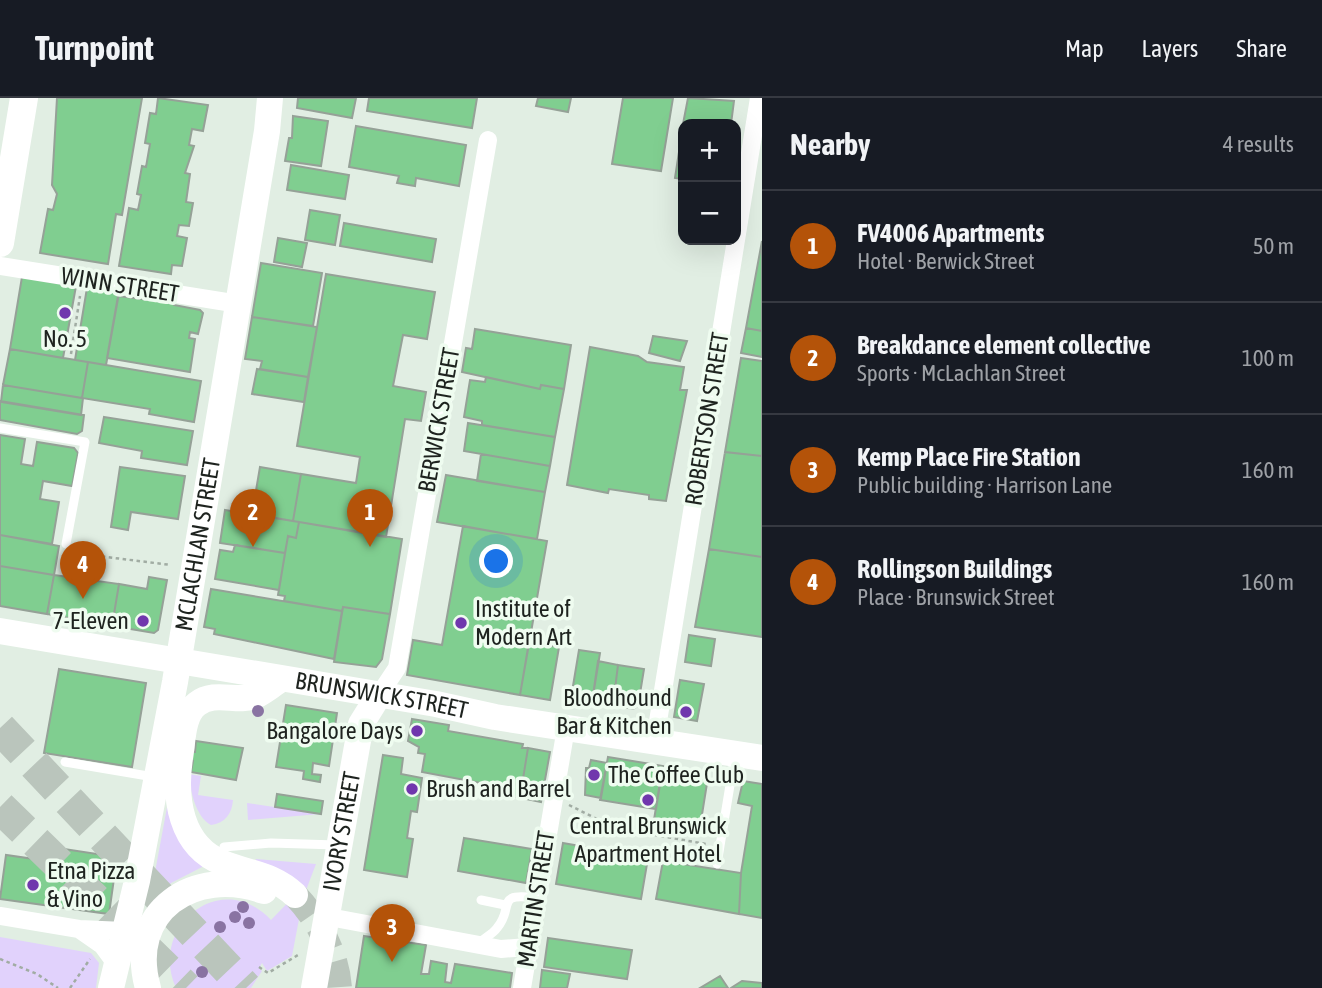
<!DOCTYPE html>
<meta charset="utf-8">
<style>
body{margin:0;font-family:"Asap Condensed",sans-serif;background:#20242c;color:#f1f3f6}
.controls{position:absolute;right:21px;top:21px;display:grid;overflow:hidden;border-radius:14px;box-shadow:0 7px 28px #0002}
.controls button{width:63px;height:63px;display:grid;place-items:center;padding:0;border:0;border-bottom:2px solid #363941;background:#171b24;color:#f1f3f6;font:35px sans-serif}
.you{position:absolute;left:497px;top:464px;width:24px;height:24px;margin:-18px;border:5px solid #fff;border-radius:50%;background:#1a73e8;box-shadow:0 0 0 10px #1a73e833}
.badge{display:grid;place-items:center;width:46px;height:46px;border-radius:50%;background:#b45309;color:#fff;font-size:23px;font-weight:700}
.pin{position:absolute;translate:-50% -58px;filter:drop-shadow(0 2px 4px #0008)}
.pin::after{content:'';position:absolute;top:37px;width:24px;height:21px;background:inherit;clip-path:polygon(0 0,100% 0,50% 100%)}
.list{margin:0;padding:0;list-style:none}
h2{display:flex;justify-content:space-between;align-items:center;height:91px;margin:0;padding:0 28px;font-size:30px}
h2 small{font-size:23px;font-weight:400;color:#9ea1a6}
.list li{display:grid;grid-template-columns:46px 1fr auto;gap:21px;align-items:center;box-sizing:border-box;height:112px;padding:0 28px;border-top:2px solid #363941}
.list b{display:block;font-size:26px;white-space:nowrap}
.list p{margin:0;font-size:23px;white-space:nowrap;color:#9ea1a6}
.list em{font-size:23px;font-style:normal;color:#9ea1a6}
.map{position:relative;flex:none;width:762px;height:890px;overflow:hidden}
header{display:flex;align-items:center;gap:42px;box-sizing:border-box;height:98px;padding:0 35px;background:#171b24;border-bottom:2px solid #363941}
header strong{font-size:33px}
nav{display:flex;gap:38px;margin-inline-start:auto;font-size:24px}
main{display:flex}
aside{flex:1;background:#171b24}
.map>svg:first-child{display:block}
</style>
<header>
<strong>Turnpoint</strong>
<nav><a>Map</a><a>Layers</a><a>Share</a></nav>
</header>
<main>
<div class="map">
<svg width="762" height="890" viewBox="0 0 762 890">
<rect width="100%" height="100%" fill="#e1eee3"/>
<path fill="#e1d2fc" d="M188 676 201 678 198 697 233 702C232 716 225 725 211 727 195 718 191 693 188 676Z
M168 704 206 767 171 785 148 812Z
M247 705 321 716 248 722Z
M256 761 316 766 303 800 292 858 267 873 262 865 259 870 262 873 251 890H176C148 829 221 769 271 822L302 790 255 764Z
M0 839 91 855 99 865 96 890H0Z"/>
<path fill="#80ce90" stroke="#95a197" stroke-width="2" d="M57 0H142L122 117 116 116 108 166 40 155 48 111 53 112 57 96 52 87Z
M158 0 208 7 203 33 192 31 189 47 194 48 185 75 190 76 186 104 193 105 189 128 179 127 177 138 187 140 182 168 172 167 171 176 119 168 129 110 138 112 141 97 137 96 142 68 146 69 150 46 145 45 150 15 156 16Z
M298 0H356L352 20 297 10Z
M369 0H477L472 30 367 13Z
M538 0H571L568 14 536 8Z
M623 0H673L661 73 612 66Z
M688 0 734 3 731 26H683Z
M293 18 328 23 321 68 285 63 289 40H292Z
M356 28 466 47 459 88 416 80 415 88 397 85 399 78 349 69Z
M683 28V81L675 80Z
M291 67 349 77 345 101 287 92Z
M310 112 340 117 335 147 305 142Z
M344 125 436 141 432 164 340 148Z
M278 140 307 145 302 169 274 164Z
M762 143V233L746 230Z
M261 165 322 175 313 228 252 219Z
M326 176 435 194 427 241 403 237 393 288 426 294 421 323 405 321 386 439 293 423 301 376 356 385 360 359 297 348Z
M22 179 76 188 63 260 10 251Z
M87 190 119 195 106 267 75 262Z
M118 198 174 205V207L200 212 203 215 198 236 190 234 189 240 195 241 190 274 107 260Z
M252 219 317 229 308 279 260 271 262 263 245 261Z
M746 230 762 233V259L741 255Z
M475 231 571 247 564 291 541 287 540 291 462 274 466 250 472 251Z
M653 238 687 243 680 263 649 255Z
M590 249 638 258 647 264 684 269 680 292H687L666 403 649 401V397L609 391 608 395 567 387Z
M10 251 88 264 82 300 3 287Z
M741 260 762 263V358L725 354Z
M88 264 201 283 194 324 149 316 150 311 82 300Z
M257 271 308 279 304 304 252 296Z
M486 279 540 291 541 287 564 291 555 339 482 327V323L464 319 470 282 485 284Z
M3 287 83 300 81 317 1 304Z
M0 303 84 317 82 333 77 336 0 322Z
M104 319 193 333 187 367 141 360 142 353 99 345Z
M468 325 555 339 550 368 464 353Z
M0 337 25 341 21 366 33 368 37 344 74 350 78 355 72 388 43 383 40 401 59 404 52 446 0 437Z
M725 354 762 358V459L709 451Z
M481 356 550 368 545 394 477 383Z
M120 369 185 378 178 421 131 414 128 432 111 429Z
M260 369 301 376 293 423 252 416Z
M446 377 545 394 537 441 437 424Z
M225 412 299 424 296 440 288 438 285 455 220 445Z
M299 424 402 441 390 516 343 509 342 513 284 503 285 498 278 497 288 438 296 440Z
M463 428 547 443 520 597 407 577 413 542 442 547Z
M0 437 59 448 54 477 0 468Z
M235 447 285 455 279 492 215 481 220 452 233 454Z
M709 451 762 459V539L695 529Z
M0 468 54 477 47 516 0 508Z
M54 477 119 486 112 528 47 516Z
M149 479 167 482 158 532 154 535 112 528 119 486 147 491Z
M211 491 342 513 334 561 214 536 215 531 204 529Z
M343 509 390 516 382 561 376 569 334 564Z
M689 537 715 541 711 568 685 564Z
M529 544 559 549 550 602 520 597Z
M579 552 600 555 592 604 571 600Z
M598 563 618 567 613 607 592 604Z
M618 567 644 571 638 608 633 611 613 607Z
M59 571 146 585 132 669 44 655Z
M680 582 704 586 697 623 674 619Z
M286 607 337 615 329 668 313 665 312 676 321 677 320 684 303 681 304 673 276 669Z
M412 621 449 627 448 633 523 646 522 650H528L522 687 514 686 513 691 422 674 425 656 418 655 419 649 408 643Z
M196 643 243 650 236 682 191 674 193 663 189 662 190 654H195Z
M528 650 550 654 541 704 512 698 514 686 522 687Z
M383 657 403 660 401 676 422 680 417 714 411 713 407 740 413 741 407 779 364 772Z
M608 659 663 668 656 711 600 702Z
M591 662 607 665 601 700 585 697 586 670H589Z
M662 672 708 679 700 729 654 722Z
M743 683 762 686V820L739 816 741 775 752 708 738 705Z
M277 696 323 703 321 716 275 709Z
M464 740 532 751 526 785 458 773Z
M563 745 648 760 641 801 556 786Z
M64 751 117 759 109 816 0 801 6 757 62 765Z
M663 763 741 775 739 816 656 801Z
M364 838 426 847 421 876H429L431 863 447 866 445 884 451 885 455 866 512 875 510 890H356Z
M548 840 632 852 627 881 544 869Z
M542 872 570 876 567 890H540Z
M720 878 728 890H700Z
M742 883 762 885V890H731Z"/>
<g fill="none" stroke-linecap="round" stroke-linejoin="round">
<path stroke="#bac5bc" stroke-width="26" stroke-dasharray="26 13" stroke-linecap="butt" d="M295 797C318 821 337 856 339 890"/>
<path stroke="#bac5bc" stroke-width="33" stroke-dasharray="33 17" stroke-linecap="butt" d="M0 630 246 890
M0 709 186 890"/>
<path stroke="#a1aca3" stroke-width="2.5" stroke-dasharray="3.5 3.5" stroke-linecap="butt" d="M71 256 80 198
M74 455 171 467
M569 707 615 730 706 746
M0 861 37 876 58 890
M259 869 268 875 298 857
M70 890 90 861"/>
<path stroke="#fff" stroke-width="9" d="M0 330 85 344 66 446
M65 664 154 679
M224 749 271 745 337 747
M717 766 735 657
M481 802 505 807
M479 845C484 840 493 836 497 830 515 809 494 794 536 800"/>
<path stroke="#fff" stroke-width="18" d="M0 168 239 206
M379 597 397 570 488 42
M655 642 759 0
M0 818 79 831 124 833
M329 819 501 851 528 849
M79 831 102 847 116 866
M522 890 566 630"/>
<g stroke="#fff" stroke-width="26">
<path id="s1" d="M0 533 436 606 495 619 762 660"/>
<path d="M282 581C273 586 264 594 255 598 236 605 215 592 197 606 182 617 183 643 180 660 174 700 180 748 223 765 250 776 273 776 295 797"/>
<path id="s2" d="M111 890 137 783 175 584 267 33 270 0"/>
<path d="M148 890C126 813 194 768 264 793"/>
<path id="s3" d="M314 890 361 626 379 597"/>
</g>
<path stroke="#fff" stroke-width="28" d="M0 145 24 0"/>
</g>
<g fill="#8973a2">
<circle cx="258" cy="613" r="6"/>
<circle cx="243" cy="809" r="6"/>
<circle cx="235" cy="819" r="6"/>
<circle cx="249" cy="825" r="6"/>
<circle cx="220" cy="829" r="6"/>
<circle cx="202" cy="874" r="6"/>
</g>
<g fill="#7037ad" stroke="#effcf0" stroke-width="2.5">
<circle cx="65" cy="215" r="7"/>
<circle cx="143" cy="523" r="7"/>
<circle cx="461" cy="525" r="7"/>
<circle cx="686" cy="614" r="7"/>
<circle cx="417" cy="633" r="7"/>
<circle cx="594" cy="677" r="7"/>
<circle cx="412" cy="691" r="7"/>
<circle cx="648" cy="702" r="7"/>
<circle cx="33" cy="787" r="7"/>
</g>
<g text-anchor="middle" stroke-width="7" stroke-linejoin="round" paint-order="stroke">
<g font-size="24" fill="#1e231f" stroke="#effcf0">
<text transform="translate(120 187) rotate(9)" y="8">WINN STREET</text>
<text transform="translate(707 321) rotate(-81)" y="8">ROBERTSON STREET</text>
<text transform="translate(439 322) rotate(-80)" y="8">BERWICK STREET</text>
<text dy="8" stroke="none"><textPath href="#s2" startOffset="452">MCLACHLAN STREET</textPath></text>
<text dy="8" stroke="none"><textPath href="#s1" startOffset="387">BRUNSWICK STREET</textPath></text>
<text dy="8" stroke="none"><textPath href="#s3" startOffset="159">IVORY STREET</textPath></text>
<text transform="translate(536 801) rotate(-81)" y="8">MARTIN STREET</text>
</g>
<g font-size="24" fill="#1e231f" stroke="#effcf0" text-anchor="start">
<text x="65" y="249" text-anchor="middle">No. 5</text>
<text x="475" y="519">Institute of<tspan x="475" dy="28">Modern Art</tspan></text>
<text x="129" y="531" text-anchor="end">7-Eleven</text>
<text x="672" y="608" text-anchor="end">Bloodhound<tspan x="672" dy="28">Bar &amp; Kitchen</tspan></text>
<text x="403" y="641" text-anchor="end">Bangalore Days</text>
<text x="608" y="685">The Coffee Club</text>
<text x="426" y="699">Brush and Barrel</text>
<text x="648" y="736" text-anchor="middle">Central Brunswick<tspan x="648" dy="28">Apartment Hotel</tspan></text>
<text x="47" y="781">Etna Pizza<tspan x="47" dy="28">&amp; Vino</tspan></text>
</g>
</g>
</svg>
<div class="controls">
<button>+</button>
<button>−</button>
</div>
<div class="you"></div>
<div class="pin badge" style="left:370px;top:449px">1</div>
<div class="pin badge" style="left:253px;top:449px">2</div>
<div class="pin badge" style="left:392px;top:864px">3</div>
<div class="pin badge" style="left:83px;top:501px">4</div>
</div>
<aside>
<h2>Nearby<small>4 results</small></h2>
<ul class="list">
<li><span class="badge">1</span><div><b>FV4006 Apartments</b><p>Hotel · Berwick Street</p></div><em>50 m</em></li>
<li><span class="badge">2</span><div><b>Breakdance element collective</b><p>Sports · McLachlan Street</p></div><em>100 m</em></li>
<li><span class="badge">3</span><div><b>Kemp Place Fire Station</b><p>Public building · Harrison Lane</p></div><em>160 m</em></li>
<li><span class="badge">4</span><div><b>Rollingson Buildings</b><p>Place · Brunswick Street</p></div><em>160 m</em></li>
</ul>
</aside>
</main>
